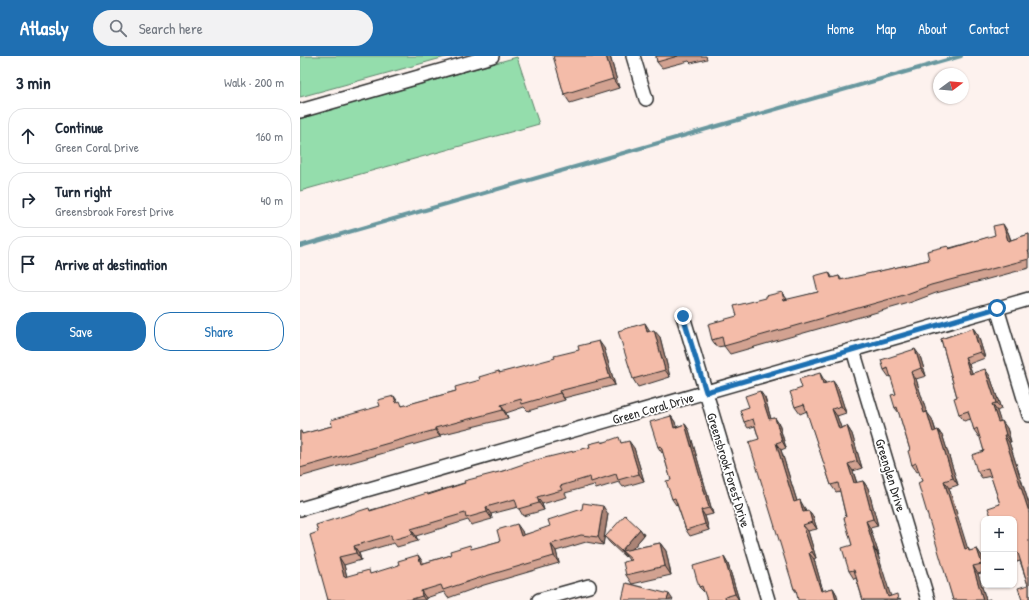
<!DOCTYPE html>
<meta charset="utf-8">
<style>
body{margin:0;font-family:"Patrick Hand",sans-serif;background:#f2f2f3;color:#1f2937}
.controls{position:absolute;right:12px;bottom:12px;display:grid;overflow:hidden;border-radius:8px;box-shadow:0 1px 3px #0004}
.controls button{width:36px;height:36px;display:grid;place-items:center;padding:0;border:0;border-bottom:1px solid #e0e1e3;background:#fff;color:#1f2937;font:20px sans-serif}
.compass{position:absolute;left:633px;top:12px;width:36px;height:36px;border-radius:50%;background:#fff;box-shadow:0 1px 3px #0004;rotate:74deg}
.stop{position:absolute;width:12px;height:12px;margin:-9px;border:3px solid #1f6fb2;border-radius:50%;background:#fff}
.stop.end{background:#1f6fb2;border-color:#fff;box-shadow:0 1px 4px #0008}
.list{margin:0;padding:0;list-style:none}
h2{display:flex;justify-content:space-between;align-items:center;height:52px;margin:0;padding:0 16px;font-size:17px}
h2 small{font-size:13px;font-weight:400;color:#747a83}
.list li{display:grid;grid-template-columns:26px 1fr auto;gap:12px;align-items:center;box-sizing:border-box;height:56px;margin:0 8px 8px;padding:0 8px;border:1px solid #e0e1e3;border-radius:16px}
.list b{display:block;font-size:15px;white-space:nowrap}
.list p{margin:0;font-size:13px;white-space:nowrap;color:#747a83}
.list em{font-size:13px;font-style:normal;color:#747a83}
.actions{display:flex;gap:8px;padding:12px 16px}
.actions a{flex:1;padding:9px 0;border:1px solid #1f6fb2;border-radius:16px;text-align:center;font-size:14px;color:#1f6fb2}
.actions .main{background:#1f6fb2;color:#fff}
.icon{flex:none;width:22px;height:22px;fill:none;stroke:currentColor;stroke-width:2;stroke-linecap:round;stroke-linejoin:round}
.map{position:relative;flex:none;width:729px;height:544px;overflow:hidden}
header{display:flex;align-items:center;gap:24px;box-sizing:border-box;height:56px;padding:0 20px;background:#1f6fb2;color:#fff}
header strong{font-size:19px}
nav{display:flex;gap:22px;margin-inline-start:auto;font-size:14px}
.search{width:280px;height:36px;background:#f2f2f3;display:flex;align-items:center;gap:10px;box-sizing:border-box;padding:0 14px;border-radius:22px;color:#747a83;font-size:15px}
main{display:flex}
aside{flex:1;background:#fff}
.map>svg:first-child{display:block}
</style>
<header>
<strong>Atlasly</strong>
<div class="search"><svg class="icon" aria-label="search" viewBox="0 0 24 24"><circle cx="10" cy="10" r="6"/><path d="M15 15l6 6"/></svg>Search here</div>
<nav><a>Home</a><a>Map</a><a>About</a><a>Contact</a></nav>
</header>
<main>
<aside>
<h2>3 min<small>Walk · 200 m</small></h2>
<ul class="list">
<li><svg class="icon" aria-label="ahead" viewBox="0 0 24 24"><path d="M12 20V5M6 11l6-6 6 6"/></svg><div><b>Continue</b><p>Green Coral Drive</p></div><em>160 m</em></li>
<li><svg class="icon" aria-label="right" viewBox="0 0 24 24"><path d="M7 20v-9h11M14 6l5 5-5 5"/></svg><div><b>Turn right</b><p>Greensbrook Forest Drive</p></div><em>40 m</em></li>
<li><svg class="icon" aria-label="arrive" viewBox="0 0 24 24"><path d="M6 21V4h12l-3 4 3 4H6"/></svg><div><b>Arrive at destination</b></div></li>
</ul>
<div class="actions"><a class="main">Save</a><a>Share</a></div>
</aside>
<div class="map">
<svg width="729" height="544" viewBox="0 0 729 544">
<rect width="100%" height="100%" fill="#fdf2ee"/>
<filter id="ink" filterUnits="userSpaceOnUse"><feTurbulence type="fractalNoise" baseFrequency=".025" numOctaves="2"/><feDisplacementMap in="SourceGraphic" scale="8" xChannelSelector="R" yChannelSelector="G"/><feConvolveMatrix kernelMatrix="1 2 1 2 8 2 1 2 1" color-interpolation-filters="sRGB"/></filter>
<g filter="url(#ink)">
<path fill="#94ddac" stroke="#60846c" d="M0 0H149L0 41Z
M217 1 239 68 0 135V62Z"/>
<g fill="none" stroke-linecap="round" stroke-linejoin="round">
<path stroke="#67979e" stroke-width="4" d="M0 190 661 0"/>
<defs>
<path id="minor" d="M333 0 346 43
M0 55 192 0
M697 252 729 359
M383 260 468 544
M553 294 628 544
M0 453 729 243
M239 544 289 530"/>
</defs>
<use href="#minor" stroke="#2b2b2b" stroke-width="16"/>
<use href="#minor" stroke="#fff" stroke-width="13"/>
</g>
<path fill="#d2a291" stroke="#2b2b2b" d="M254 0H310L319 32 270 47 264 38Z
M356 0H406L407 3 391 7 389 5 362 12 357 6Z
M708 176 711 184 729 178V212L636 237 609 247 430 298 424 290 417 291 412 284 437 260 488 244 518 236 533 222 539 220 542 224 629 204 648 190 650 192Z
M673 272 678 279 685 302 669 308 672 317 690 320 701 353 697 355 700 365 707 372 711 386H709L729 448V544L728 529 720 505 714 507V463L700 448 691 420 682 422 677 415 684 395 680 380 679 381 674 374 671 363 664 365 659 358 657 341 641 283Z
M350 275 360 281 370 321 338 331 333 323Z
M304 292 315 329 264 342 265 344 228 355 224 351 206 357 208 362 140 379V381L0 421V375L3 378 32 370 98 346 103 350 156 335 199 315 200 317Z
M620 300 626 320 616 323 626 356 632 363 636 375 638 374 643 381 658 429 649 432 658 463 667 492H668L670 495 677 493 682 500 684 506V516L678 518 686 544 690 543V544H653L622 425 619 415 617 416 612 409 610 394 599 357 595 352 596 338 591 320 589 321 584 314Z
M524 324 526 328 538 332 546 357 537 360 541 372 547 370 552 378 562 412 553 415 557 427 563 425 568 432 578 470 570 472 579 499H578L590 540 601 544H563L556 522 554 523 549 515 552 489 540 435 536 436 531 429 507 355 500 358 495 351 502 332Z
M465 342 471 363 475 362 479 368 486 392 481 394 497 445 504 451 506 456 513 461 517 473 508 475 516 502 514 503 523 535 533 532 537 539 497 537 494 533 459 383 455 370 448 372 444 366 449 351Z
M371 360 375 366 376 371 385 368 389 374 413 458 405 460 409 474 390 480 386 474 377 448 376 449 372 443 371 424 363 396 362 397 358 391Z
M301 385 302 386 323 387 334 392 344 425 323 431 319 426 296 433 294 429 265 437 267 441 242 448 244 454 223 460 218 451 191 458 192 463 171 469 168 464 116 480 118 485 97 491 94 487 59 497 61 504 44 509 47 521 71 518 123 506 124 507 200 485 222 475 223 479 308 458 303 489 286 486 256 495 259 507 184 529 148 542 144 536 126 542V544H28L18 476 71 454 128 438 203 415 290 391Z
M340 473 344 479 332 493 360 487 366 495 371 519 332 528 326 519 329 504 326 500 325 501 310 487 305 481Z
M424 501 428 508 439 544H407L405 537 399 531Z"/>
<path fill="#ab8476" stroke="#2b2b2b" d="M306 0H310L319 32 313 23Z
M703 168 708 176 713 192 708 185Z
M529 216 534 224 531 222Z
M482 236 487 243 484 244Z
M345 267 350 275 347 276Z
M673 272 678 279 685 302 680 296Z
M354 274 360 281 370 321 365 314Z
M299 285 304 292 315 329 310 322Z
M615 293 620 300 626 320 621 312Z
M665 301 669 308 675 325 670 318Z
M685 313 690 320 701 353 696 347Z
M611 316 616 323 629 364 624 357Z
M520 317 524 324 528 336 523 328Z
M533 325 538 332 546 357 541 350Z
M259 335 264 342 265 344 260 337Z
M460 335 465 342 473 370 469 363Z
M94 340 99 347H96Z
M692 348 697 355 703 373 698 366Z
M201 349 206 357 208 362 203 354Z
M532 353 537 360 544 380 539 373Z
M627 356 632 363 638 383 633 376Z
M371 360 375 366 378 378 374 372Z
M475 362 479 368 486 392 482 385Z
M702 365 707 372 711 386 706 379Z
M385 368 389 374 413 458 409 452Z
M547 370 552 378 562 412 557 405Z
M135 372 140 379V381L135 374Z
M638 374 643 381 658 429 653 422Z
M704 379 709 386 729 448V456Z
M329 385 334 392 344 425 339 418Z
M476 387 481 394 499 452 494 446Z
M548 408 553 415 559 435 554 427Z
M563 425 568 432 578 470 573 463Z
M644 425 649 432 670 500 665 493Z
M237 441 242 448 244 454 239 447Z
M500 444 504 451 508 463 503 456Z
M303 450 308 458 303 489 298 481Z
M186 451 191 458 192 463 187 456Z
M401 454 405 460 409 474 405 468Z
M509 455 513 461 517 473 512 466Z
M566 465 570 472 579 499 574 492Z
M217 468 222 475 226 487 221 480Z
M503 469 508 475 516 502 512 496Z
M111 473 116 480 118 485 113 478Z
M340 473 344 479 327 499 322 495 326 500 325 501 321 495Z
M360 487 366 495 371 519 365 510Z
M251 488 256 495 259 507 254 500Z
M54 490 59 497 61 504 56 497Z
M573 492 578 499 592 544 588 541Z
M677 493 682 500 684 506V511L682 508Z
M509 497 514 503 525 542 521 535Z
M118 499 123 506 126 515 121 508Z
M39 501 44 509 49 529 44 521Z
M424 501 428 508 439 544 435 538Z
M673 510 678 518 686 544H683Z
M533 532 537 539 538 544H536Z
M121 535 126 542V544H125L122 540Z
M369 538 373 544H367Z"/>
<path fill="#f4bca9" stroke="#2b2b2b" d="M253 0H306L313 23 264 38Z
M356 0H378L357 6Z
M703 168 708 185 729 178V195H728L729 198V203L631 229 604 239 424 290 422 281 412 284 408 268 437 260 434 250 466 242V240L482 236 484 244 518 236 514 220 529 216 531 222 539 220 540 224 629 204 627 195 648 190 649 193 695 179 693 170Z
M345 267 347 276 354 274 365 314 333 323 318 275Z
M673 272 680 296 665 301 670 318 685 313 696 347 692 348 698 366 702 365 706 379H704L729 456V544H722L718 532 728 529 718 497 714 498V463H692L688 452 700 448 688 412 677 415 672 399 684 395 677 372 674 374 668 355 659 358 654 342 657 341 641 283Z
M299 285 310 322 259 335 260 337 222 348 221 343 201 349 203 354 135 372V374L0 412V375H1L2 378 32 370 31 364 80 350 78 344 94 340 96 347 100 345 102 350 156 335 155 331 180 324 179 321 199 315V317L255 302 254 300 279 294 278 290Z
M615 293 621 312 611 316 624 357 627 356 633 376 638 374 653 422 644 425 665 493 668 492 669 495 677 493 682 508 673 510 683 544H653L618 427 622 425 616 407 612 409 608 395 610 394 597 351 595 352 591 339 596 338 588 312 584 314 581 304Z
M520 317 523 328 533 325 541 350 532 353 539 373 547 370 557 405 548 408 554 427 563 425 573 463 566 465 574 492H573L588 541 597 538 598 544H563L554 514 549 515 542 492 552 489 544 462 546 461 538 427 531 429 504 348 495 351 490 336 502 332 499 323Z
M460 335 469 363 475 362 482 385 476 387 494 446 500 444 503 456 509 455 512 466 503 469 512 496 509 497 521 535 533 532 536 544H498L496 533H494L449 386 459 383 453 363 444 366 440 354 449 351 445 340Z
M371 360 374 372 385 368 409 452 401 454 405 468 386 474 375 442 372 443 366 425 371 424 361 390 358 391 350 366Z
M319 381 321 387 329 385 339 418 318 424 316 418 291 426 290 421 260 430 262 434 237 441 239 447 218 453 215 443 186 451 187 456 166 462 165 457 111 473 113 478 92 484 91 479 54 490 56 497 39 501 44 521 69 514 70 518 99 509 98 505 118 499 121 508 151 499 150 495 170 489 171 493 200 485 197 474 217 468 221 480 250 470 248 464 282 453 283 447 303 450 298 481 281 479 251 488 254 500 179 522 143 534 141 529 121 535 122 540 109 544H28L10 479 18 476 16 469 69 452 70 455 127 437 128 439 165 427 164 425 203 415 232 405 290 391 289 388 301 385 302 387Z
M325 459 340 473 321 495 305 481Z
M360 487 365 510 326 519 323 506 332 504 322 495Z
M424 501 435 538 425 541 426 544H407L402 530 399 531 393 510Z
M326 527 369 538 367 544H322Z"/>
</g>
<g fill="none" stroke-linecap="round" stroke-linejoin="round" filter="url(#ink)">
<path stroke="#1f6fb2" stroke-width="5" d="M383 260 406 336 697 252"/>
</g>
<g text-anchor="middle" stroke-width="3.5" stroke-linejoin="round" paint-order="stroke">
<g font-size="13" fill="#2b2b2b" stroke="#fff">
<text transform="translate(353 352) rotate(-16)" y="5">Green Coral Drive</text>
<text transform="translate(429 414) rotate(73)" y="5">Greensbrook Forest Drive</text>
<text transform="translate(591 419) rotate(73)" y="5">Greenglen Drive</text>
</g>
</g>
</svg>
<div class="controls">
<button>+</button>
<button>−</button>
</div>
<svg class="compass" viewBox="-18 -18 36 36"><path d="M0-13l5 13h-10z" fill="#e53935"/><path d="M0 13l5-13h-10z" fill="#747a83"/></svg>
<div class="stop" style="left:697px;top:252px"></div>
<div class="stop end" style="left:383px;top:260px"></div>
</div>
</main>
